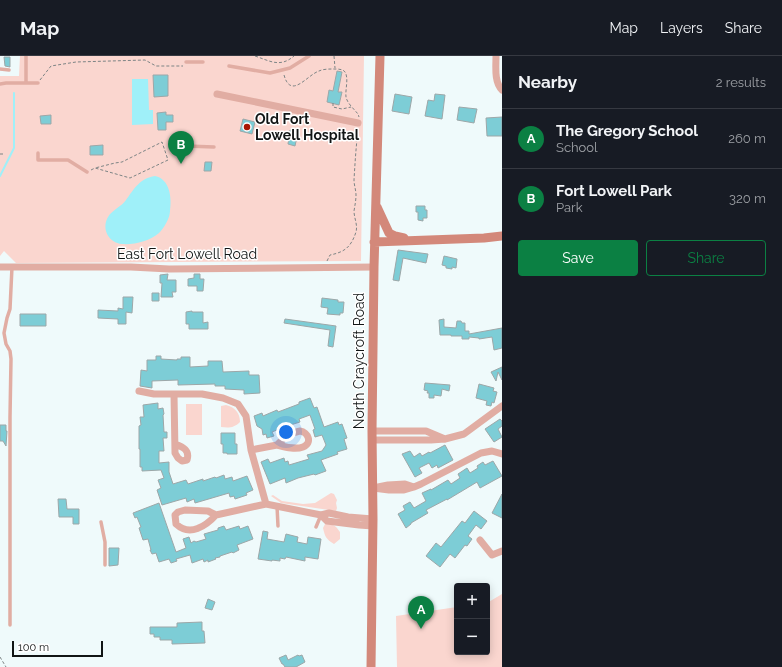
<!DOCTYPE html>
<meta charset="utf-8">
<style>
body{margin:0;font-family:Raleway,sans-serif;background:#242831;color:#f1f3f6}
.controls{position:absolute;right:12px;bottom:12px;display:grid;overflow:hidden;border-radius:4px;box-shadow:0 2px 10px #0003}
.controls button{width:36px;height:36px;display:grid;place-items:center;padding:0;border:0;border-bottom:1px solid #363941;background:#171b24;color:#f1f3f6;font:20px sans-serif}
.scale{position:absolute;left:12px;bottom:10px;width:91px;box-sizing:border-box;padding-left:4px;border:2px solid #111515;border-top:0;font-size:11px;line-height:14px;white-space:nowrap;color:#111515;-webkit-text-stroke:3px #fff;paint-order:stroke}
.you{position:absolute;left:286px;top:376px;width:14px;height:14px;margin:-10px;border:3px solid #fff;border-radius:50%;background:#1a73e8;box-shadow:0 0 0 6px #1a73e833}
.badge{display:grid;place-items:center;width:26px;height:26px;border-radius:50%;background:#0b8043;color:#fff;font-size:13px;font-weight:700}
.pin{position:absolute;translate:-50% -33px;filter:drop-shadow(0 1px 2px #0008)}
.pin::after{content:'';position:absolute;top:21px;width:14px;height:12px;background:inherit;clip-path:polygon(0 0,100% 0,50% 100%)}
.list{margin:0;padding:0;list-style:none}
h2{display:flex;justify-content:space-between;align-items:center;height:52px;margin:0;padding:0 16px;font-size:17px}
h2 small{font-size:13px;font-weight:400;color:#9ea1a6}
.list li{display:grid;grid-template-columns:26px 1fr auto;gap:12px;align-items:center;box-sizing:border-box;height:60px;padding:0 16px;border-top:1px solid #363941}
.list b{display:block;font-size:15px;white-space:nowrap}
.list p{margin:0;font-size:13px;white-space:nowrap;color:#9ea1a6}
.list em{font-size:13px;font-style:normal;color:#9ea1a6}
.actions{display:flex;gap:8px;padding:12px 16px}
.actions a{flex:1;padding:9px 0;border:1px solid #0b8043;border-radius:4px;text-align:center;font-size:14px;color:#0b8043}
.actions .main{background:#0b8043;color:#fff}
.map{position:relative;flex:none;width:502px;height:611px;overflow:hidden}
header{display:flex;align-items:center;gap:24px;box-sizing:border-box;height:56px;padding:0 20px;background:#171b24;border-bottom:1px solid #363941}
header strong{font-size:19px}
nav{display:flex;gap:22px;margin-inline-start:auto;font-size:14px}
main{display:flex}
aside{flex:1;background:#171b24}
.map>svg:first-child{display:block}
</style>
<header>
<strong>Map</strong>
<nav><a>Map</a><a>Layers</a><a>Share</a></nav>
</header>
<main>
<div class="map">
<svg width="502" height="611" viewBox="0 0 502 611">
<rect width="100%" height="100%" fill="#effafb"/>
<path fill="#fad6cf" d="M20 0H364L361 205 16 207 4 195 0 200V20H19Z
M186 348H202V379H186Z
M226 349C235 351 240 357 240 366 234 372 229 372 221 371V350Z
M331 437 334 438 337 444 336 447 337 452 336 455 281 447 271 440 273 439 282 445 303 448 315 447Z
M325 468C334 468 335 469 340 476V483L334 488C326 483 325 481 323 472Z
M502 538V611H397L396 560 457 551V596H487V547Z"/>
<path fill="#9ff0f9" d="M132 23H148L149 54H153V68L132 69Z
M155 120C170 123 172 142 170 155 170 162 164 172 159 177 150 185 134 189 122 188 109 187 101 173 108 161 112 154 121 151 126 144 134 133 140 122 155 120Z"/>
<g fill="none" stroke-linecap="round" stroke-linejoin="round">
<path stroke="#9ff0f9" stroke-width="2" d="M0 120 14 92V37"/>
</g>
<path fill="#7dcdd6" stroke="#9da7a8" d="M4 1H10V11L5 10Z
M337 15 342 16 338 36H342L339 49 327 46 329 34 333 35Z
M153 19H168V40L154 41Z
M395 38 412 41 409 58 392 55Z
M435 38 445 39 442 63 425 60 428 44 434 45Z
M459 51 477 53 474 67 457 64Z
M166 56V59H173V66H166V74H158L157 57Z
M51 59V68H41L40 60Z
M502 61V80H487L486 62Z
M243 63 255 66 252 78 240 75Z
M290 74 298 76 295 90 288 88Z
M103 89V99H90V90Z
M205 106H212L211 115H204Z
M416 150H425V154H427V162H423V165L418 164V156H416Z
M398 194 428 198 426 207 403 202 399 225 393 224Z
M444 200 457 203 456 212 452 211V213L446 212V210L442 209Z
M168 218 167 224H176V236H172L173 241H161L162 227H160V219Z
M194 218H200V223H204L203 235H197V230H188V223L194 222Z
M152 237H159V245H152Z
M123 241H133L132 257 126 256V268H118V263L98 262V254L118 255V252L123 253Z
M322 242 338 244V246H344L343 257H340V259L327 258 328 252 321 251Z
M192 255V256H203V267L208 266V273H189V268H186V256Z
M20 258H46V270H20Z
M285 263 336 270 333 291 328 290 330 274 284 267Z
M444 263V271L456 272 457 265H461L462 267H465V275H469V278L502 272V292L494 294 492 281 479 283V282L469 281V283H462V280H451V279H440L439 264Z
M156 300H161V303L177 304V303H181V301H190V311L208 310V305H222L223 316 249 315V319H259L260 337 244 338V334L225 333V330H215V328L178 329V324L152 325V332L140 330 141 314 147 315V304H156Z
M502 311V324L498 316 496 325 491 316Z
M425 327 450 329 449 335 442 333 441 340 434 339V342H429V337H427L428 335 424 334Z
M479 328 494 332 493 335 497 336 494 347 492 346 491 350 486 349 487 345 476 342Z
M310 342 314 352 317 351 324 371 338 366 339 369 342 368 347 382 344 383 347 393 337 396 338 398 321 404 326 415 315 419 314 418 298 422 286 427 285 422 270 428 261 406 268 403 270 407 284 402 285 406 288 405 289 409 309 403 307 399 322 395 326 389 322 379 315 381 313 374 315 373 310 359 299 363 300 366 284 371 272 376 274 380 267 382 266 378 263 379 262 373 257 370 254 360 262 357 263 360 277 354 278 356 299 348V346Z
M158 347V353L163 352 164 358 163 359 164 376H167V382H163L164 395H159V407L169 406V416L173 428 186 424 188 428 203 423V425L215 421 216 422 224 419 225 423 232 421 233 425 247 420 253 434 246 437 247 439 235 443 234 440 230 441 229 437 195 447 194 443 187 446 186 442 162 449 157 434 161 432 158 424 164 422 161 414 142 415V411H140V393H139V370L141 369 140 361H144L143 349Z
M500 363 502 365V370L498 373 502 381 494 386 485 373Z
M0 369H6V375H7L6 390 3 385H0Z
M221 377H235V388H237V398H227V397H223V388H221Z
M445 389 453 404 438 412 437 409 432 412 429 407 419 412 422 417 415 421 402 398 410 395 414 401 420 397 422 400 429 396 430 397Z
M493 405 502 420 480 432 477 426 447 444V443L426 454 428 457 411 467V468L406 472 398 458 405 454 403 450 410 446 414 452 426 445 422 437 431 433V434L448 424 451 428 460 422 458 418 467 412 470 417 478 412 477 410 483 406 485 409Z
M502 438V462L492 457Z
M58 443H66L67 453H79V468H73V461H59Z
M159 447 176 496 186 492 183 483 189 481 191 487 194 485 196 486 206 483 204 478 218 474V472L224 470 226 474 239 470 240 473 248 470 253 483 237 489 239 494 233 497 232 496 220 500V501L215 502 216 503 208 506V504L204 506 203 503 192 507 190 499 176 503 177 505 171 507 169 503 159 506 156 497 152 498 150 494H151L148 483 143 484 139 472 141 471 137 461 135 462 133 457Z
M474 455 487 465 481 473 476 469 468 480 472 483 467 490 465 489 455 502 450 498 440 511 426 500 436 487 441 491 462 465 465 467Z
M263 475 268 476 267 483 284 486 286 478 298 481 297 486 307 488 308 481 321 483 318 503 305 501V505L286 501 285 503 280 502V505L272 504V505L258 503Z
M109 492H119L118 509 109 510Z
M208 543 215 546 212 554 205 552Z
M202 566V575H204L205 587 172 588V584H160V581H154V578H150V571H177V567Z
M286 599 288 604 298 599 299 600 302 599 305 606 296 611H285L283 608H282L279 602Z"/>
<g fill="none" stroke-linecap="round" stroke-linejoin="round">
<path stroke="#7d8485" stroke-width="1" stroke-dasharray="3 2" stroke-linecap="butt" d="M255 0C270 5 280 12 294 0
M334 0 335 12
M284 19C291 44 307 19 319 15 323 13 329 13 334 13 338 13 343 13 345 16 349 22 345 34 346 41 347 47 354 53 358 58L359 61
M40 24 51 10 76 6 145 4 156 10H183
M333 47V51L342 53 351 51
M0 98H3
M91 114 95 112 130 122 168 104 162 86 122 106 115 107 95 112
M327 205 330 199C345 196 351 191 356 176 358 169 354 162 354 155 355 149 356 144 356 139 356 134 354 129 354 124 355 107 356 91 358 74
M0 601 6 611"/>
<path stroke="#e1ada3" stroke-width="3.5" d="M26 0V27
M186 6H203
M229 10 270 17 290 12 309 0
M0 13 9 14
M0 28 6 27H38
M186 90 214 91
M38 97V104H68L87 116
M277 450 278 470
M101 466 105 486V509
M316 471 321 459
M10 569V361L11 303 10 295 6 288 4 277 7 262 10 253 12 211"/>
<path stroke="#e1ada3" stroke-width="7" d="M496 0C496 11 494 26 502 34
M217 38 358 67
M0 211H131L169 213 374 211
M139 335 154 338H202L223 342 238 348 246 360 251 394 266 448
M174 338 175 397 178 402 182 405 187 404C190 394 183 391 175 388
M300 375C308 376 313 387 303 391 295 394 285 391 277 389 285 381 289 377 300 375Z
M372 375H426L445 383
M372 384H431L445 383 464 378 502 350
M251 394 277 389
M405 428 414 431 404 434H389L373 432 388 429Z
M414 431 421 428 481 397 492 395 502 398
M216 459C206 470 190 481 176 468L175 459 178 456 185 454 208 455 216 459 266 448 321 459
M373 470 359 469 327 465 321 459 329 457 348 461 373 463
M480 484 492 499 502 495"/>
<path stroke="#d3887a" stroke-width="9" d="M377 151 389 177 395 180 404 182
M374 186 484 182 502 180
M371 611 373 463 372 375 374 211 380 0"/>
</g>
<circle fill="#a81603" stroke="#fff" stroke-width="1.5" cx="247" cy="71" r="4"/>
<g text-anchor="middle" stroke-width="3" stroke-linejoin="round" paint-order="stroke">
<g font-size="14" font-weight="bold" fill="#111515" stroke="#fff" text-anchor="start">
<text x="255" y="68">Old Fort<tspan x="255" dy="16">Lowell Hospital</tspan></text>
</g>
<g font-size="14" fill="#111515" stroke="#fff">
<text x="187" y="203">East Fort Lowell Road</text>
<text transform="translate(359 305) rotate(-90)" y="5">North Craycroft Road</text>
</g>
</g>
</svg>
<div class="controls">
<button>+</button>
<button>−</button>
</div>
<div class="scale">100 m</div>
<div class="you"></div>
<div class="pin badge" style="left:421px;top:573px">A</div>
<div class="pin badge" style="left:181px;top:108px">B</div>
</div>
<aside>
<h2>Nearby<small>2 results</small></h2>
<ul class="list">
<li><span class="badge">A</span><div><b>The Gregory School</b><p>School</p></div><em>260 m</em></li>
<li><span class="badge">B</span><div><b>Fort Lowell Park</b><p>Park</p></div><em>320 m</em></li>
</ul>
<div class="actions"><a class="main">Save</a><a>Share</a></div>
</aside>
</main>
